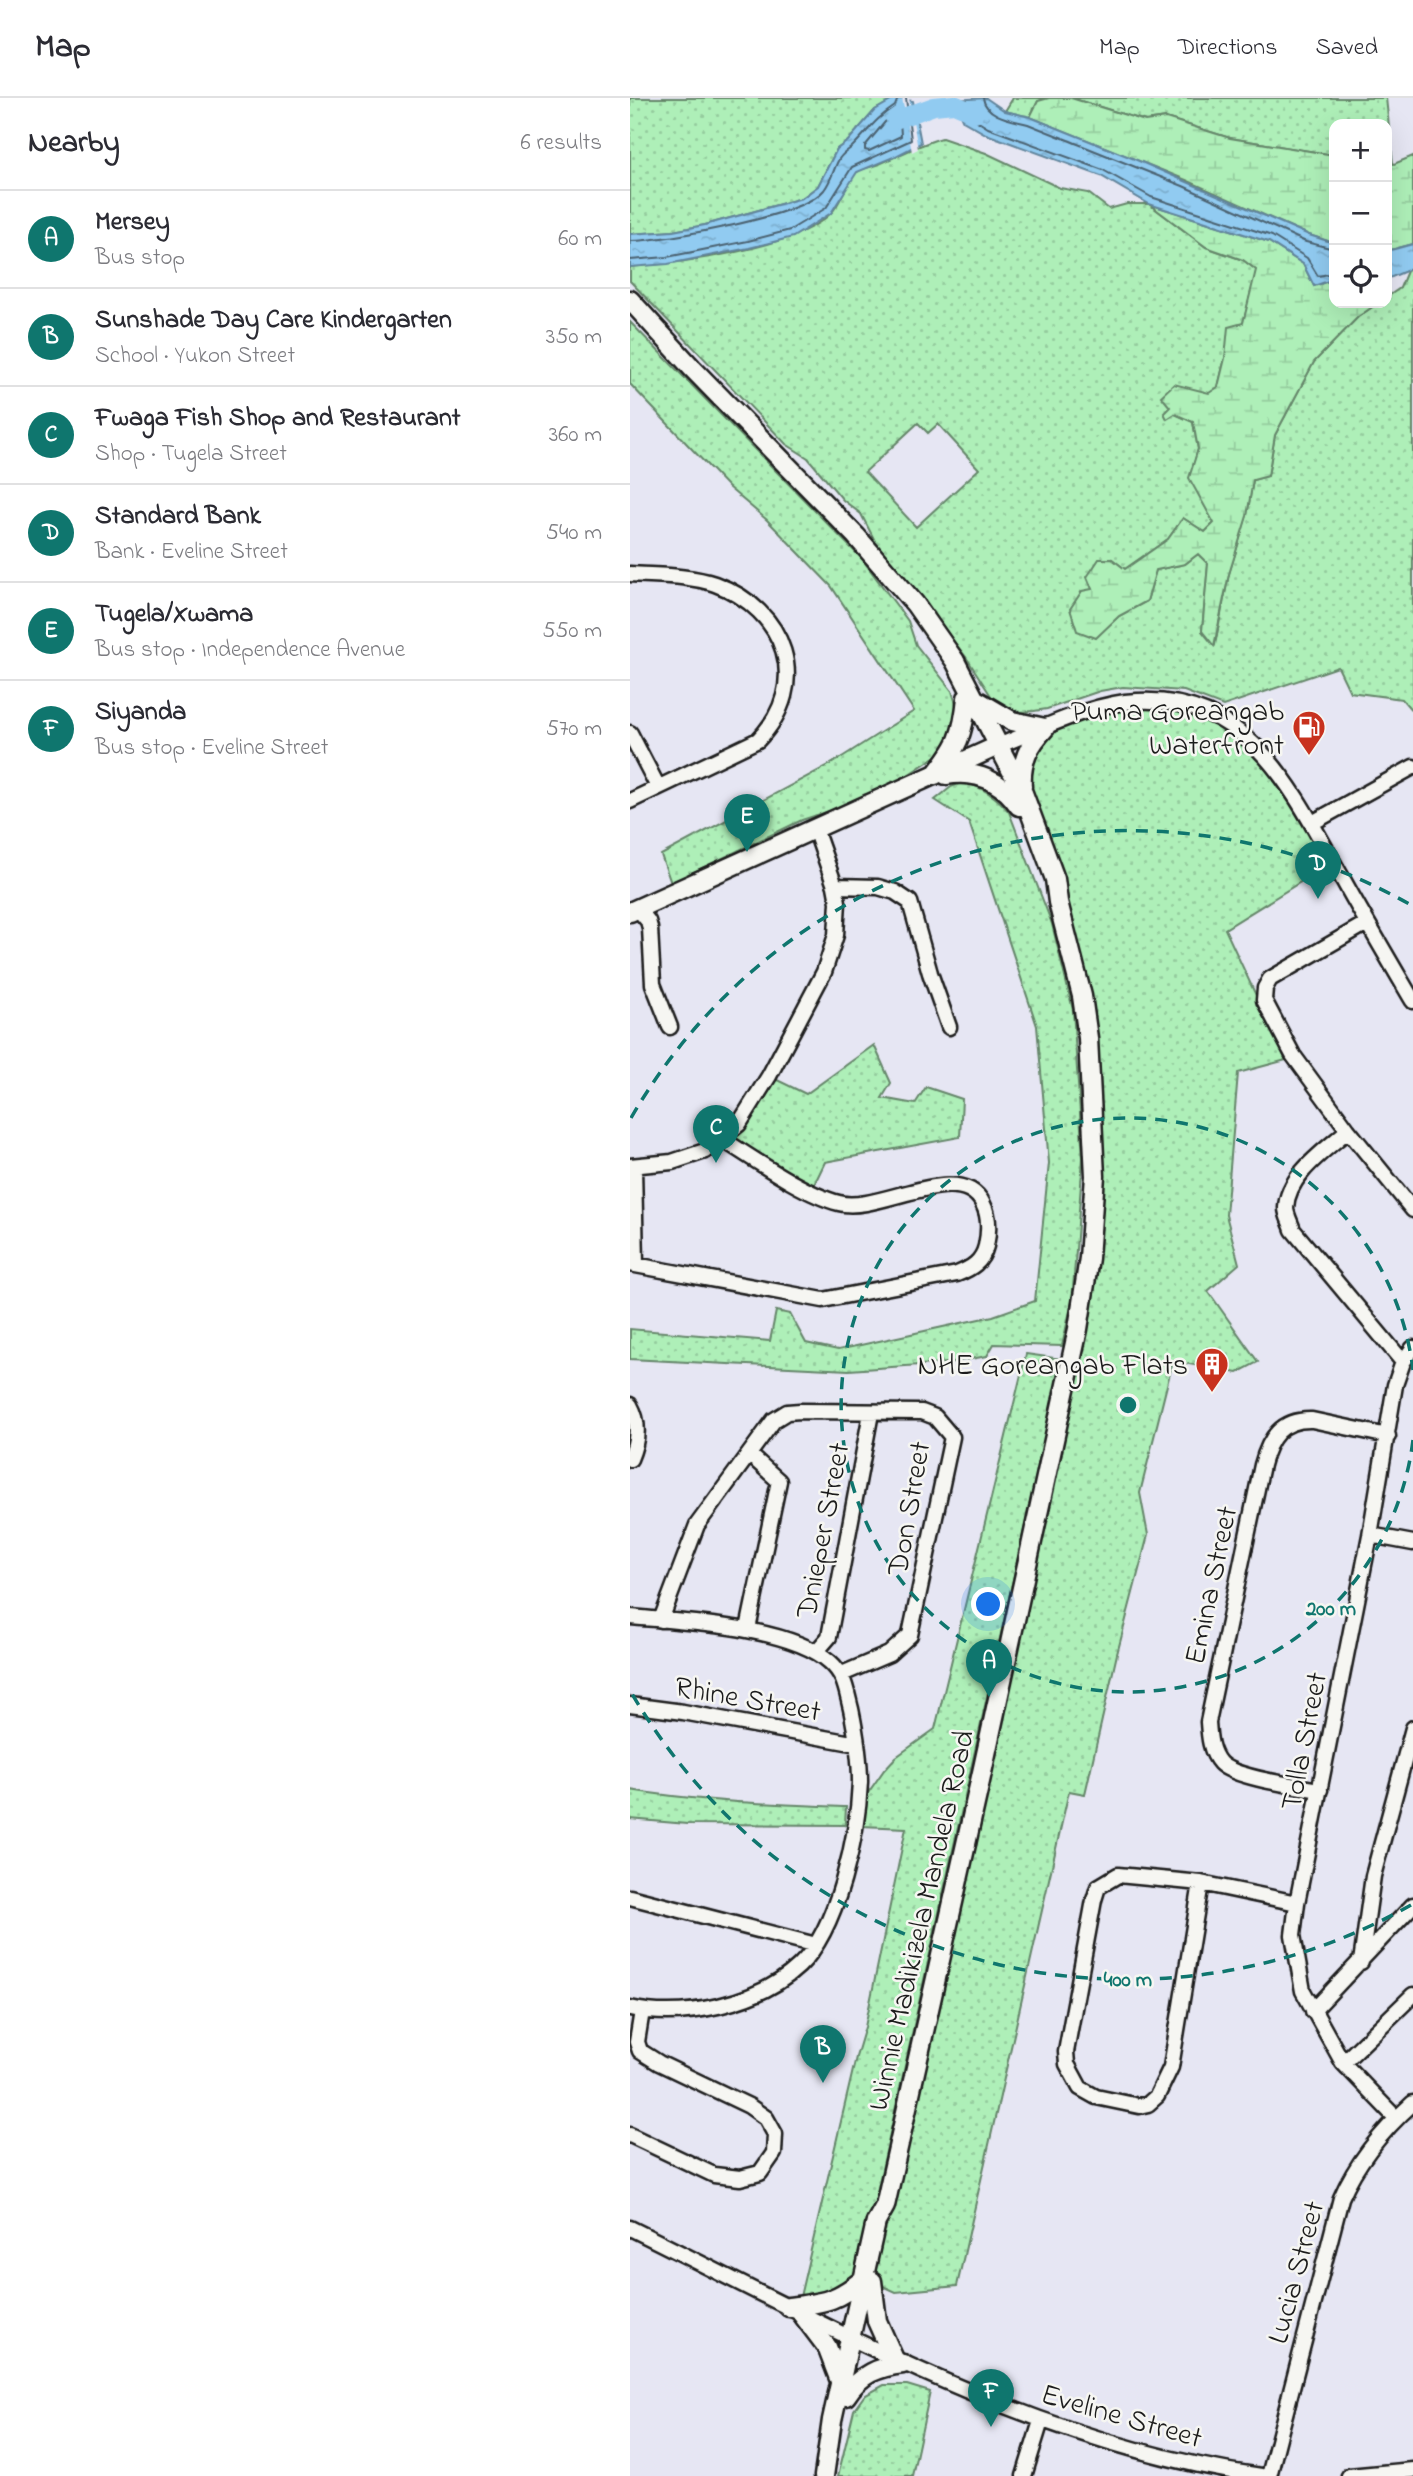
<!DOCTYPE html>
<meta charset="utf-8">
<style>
body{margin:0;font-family:"Indie Flower",sans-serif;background:#f2f2f3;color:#2b2b33}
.controls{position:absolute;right:21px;top:21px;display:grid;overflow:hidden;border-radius:14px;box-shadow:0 7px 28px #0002}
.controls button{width:63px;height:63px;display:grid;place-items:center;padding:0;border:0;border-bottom:2px solid #e1e1e2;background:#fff;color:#2b2b33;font:35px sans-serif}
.you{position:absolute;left:359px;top:1507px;width:24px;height:24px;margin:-18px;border:5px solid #fff;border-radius:50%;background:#1a73e8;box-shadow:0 0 0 10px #1a73e833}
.badge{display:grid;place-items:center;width:46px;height:46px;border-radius:50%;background:#0f766e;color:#fff;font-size:23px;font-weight:700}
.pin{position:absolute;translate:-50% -58px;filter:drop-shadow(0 2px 4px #0008)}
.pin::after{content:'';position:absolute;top:37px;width:24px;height:21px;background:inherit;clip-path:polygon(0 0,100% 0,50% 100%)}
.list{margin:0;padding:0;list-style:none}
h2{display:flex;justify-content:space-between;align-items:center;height:91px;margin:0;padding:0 28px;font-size:30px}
h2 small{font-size:23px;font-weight:400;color:#7c7c81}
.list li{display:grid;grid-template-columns:46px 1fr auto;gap:21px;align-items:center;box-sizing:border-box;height:98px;padding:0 28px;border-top:2px solid #e1e1e2}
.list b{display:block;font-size:26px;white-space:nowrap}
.list p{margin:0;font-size:23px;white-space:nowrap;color:#7c7c81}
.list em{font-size:23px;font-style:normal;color:#7c7c81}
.icon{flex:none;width:38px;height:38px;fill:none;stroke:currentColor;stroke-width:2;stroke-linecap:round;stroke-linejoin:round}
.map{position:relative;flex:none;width:783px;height:2378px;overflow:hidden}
header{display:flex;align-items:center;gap:42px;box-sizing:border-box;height:98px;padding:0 35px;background:#fff;border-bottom:2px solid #e1e1e2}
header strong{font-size:33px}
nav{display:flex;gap:38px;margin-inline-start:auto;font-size:24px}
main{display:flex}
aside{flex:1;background:#fff}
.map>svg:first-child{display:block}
</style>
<header>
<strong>Map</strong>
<nav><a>Map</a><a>Directions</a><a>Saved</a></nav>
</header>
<main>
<aside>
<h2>Nearby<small>6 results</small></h2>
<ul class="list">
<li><span class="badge">A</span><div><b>Mersey</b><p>Bus stop</p></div><em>60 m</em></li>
<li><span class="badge">B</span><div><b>Sunshade Day Care Kindergarten</b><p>School · Yukon Street</p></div><em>350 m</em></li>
<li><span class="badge">C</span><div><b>Fwaga Fish Shop and Restaurant</b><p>Shop · Tugela Street</p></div><em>360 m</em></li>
<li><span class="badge">D</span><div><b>Standard Bank</b><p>Bank · Eveline Street</p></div><em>540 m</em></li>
<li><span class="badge">E</span><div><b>Tugela/Xwama</b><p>Bus stop · Independence Avenue</p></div><em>550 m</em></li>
<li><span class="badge">F</span><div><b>Siyanda</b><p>Bus stop · Eveline Street</p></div><em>570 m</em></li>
</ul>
</aside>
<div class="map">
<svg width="783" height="2378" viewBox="0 0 783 2378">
<defs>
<pattern id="grass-dots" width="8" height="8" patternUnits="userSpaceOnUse" patternTransform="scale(1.75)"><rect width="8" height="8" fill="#aeefb8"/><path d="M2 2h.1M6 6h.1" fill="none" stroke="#95cc9e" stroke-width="1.8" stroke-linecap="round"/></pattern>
<pattern id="wetland-marsh" width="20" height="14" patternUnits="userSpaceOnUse" patternTransform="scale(1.75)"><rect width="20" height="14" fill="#aeefb8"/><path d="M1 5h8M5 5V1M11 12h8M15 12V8" fill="none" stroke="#95cc9e"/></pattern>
<pattern id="water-ripples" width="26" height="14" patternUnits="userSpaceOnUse" patternTransform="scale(1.75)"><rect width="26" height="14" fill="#91cbf1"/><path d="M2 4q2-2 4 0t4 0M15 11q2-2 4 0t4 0" fill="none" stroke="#7caece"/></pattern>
</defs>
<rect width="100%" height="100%" fill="#e6e6f3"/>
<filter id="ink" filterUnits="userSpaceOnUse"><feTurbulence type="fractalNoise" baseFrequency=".0143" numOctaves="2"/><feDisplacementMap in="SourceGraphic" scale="14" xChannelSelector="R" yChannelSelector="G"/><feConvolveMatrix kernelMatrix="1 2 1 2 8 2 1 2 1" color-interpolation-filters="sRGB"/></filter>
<g filter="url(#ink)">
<path fill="url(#grass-dots)" stroke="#65866a" stroke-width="2" fill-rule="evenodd" d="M0 0H266L245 12 218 43 207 51 188 88 172 100 75 127 43 133 0 136Z
M383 0H419L408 3 400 19 375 13Z
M441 0H756L763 66 757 65V26H704V57L600 40 536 20 516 23Z
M312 40 356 55 430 90 458 95 479 111 497 106H519L576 149 613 162 627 172 613 225 595 260 588 289 579 296 544 287 540 309 545 316 563 324 568 351 560 380 584 425 575 434 553 420 538 441 495 471 482 461 462 491 466 539 489 518 517 503 526 472 555 466 568 456 578 466 572 533 585 547 599 476 617 417 623 382 638 378 645 337 684 264 728 219 748 205H757V199L770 190 777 173 783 170V614L772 601 720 594 708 569 593 608 554 593 493 589 470 593 417 611 404 613 390 614 374 608 363 601 336 559 245 443 231 416 213 402 178 360 156 346 0 183V169C50 165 165 151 201 115 212 105 215 84 227 74 231 70 241 69 247 67 269 58 289 46 312 40ZM288 325 298 335 308 326 349 371 286 429 235 374Z
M0 224 232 461 278 523 286 547 322 593 327 609 325 629 308 657 273 680 233 702 172 722 41 785 31 757 201 666 284 613 201 488 137 422 98 389 0 286Z
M473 607 562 609 628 648 695 749 681 758 688 773 595 831 656 962 608 975 596 1117 609 1166 578 1193 628 1264 607 1275 543 1263 510 1395 518 1437 487 1556 455 1696 439 1693 327 2188 266 2194 242 2183 455 1188 458 940 391 687 415 630Z
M333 684C352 689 367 698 379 714L422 826 443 912 453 1060 442 1204 432 1248 364 1246 357 1258 318 1265 219 1272 0 1261V1231L140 1243 146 1213 160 1216 176 1245 208 1252 363 1218 405 1203 419 1065 407 928 339 724 305 702 321 689Z
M244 947 261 985 252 1000 285 1006 296 989 332 1001 330 1039 195 1064 181 1093 92 1041 139 978 176 996Z
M396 1256 432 1261 243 2112C239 2131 232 2174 217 2186 209 2193 181 2199 169 2203L226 1959 235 1929 276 1730 232 1728 238 1695 254 1672 266 1659 305 1631Z
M0 1692C71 1704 144 1706 216 1709L215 1727 57 1726 0 1721Z
M254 2287H277L300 2294 282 2378H208L224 2312 234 2298Z"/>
<path fill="url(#wetland-marsh)" stroke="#65866a" stroke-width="2" d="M419 0H441L515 23 536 20 600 40 704 57V145L679 137 556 82 400 19 408 3Z
M783 58V146L757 153V65L764 66Z
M519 106 639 144 673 166 684 188 704 181V205H748L728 219 684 264 645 337 638 378 623 382 617 418 599 476 584 548 572 533 578 466 568 456 555 466 526 472 517 503 489 518 466 540 447 533 440 511 452 493 462 491 457 479 469 461H482L495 471 538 441 553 420 575 434 584 425 559 380 568 351 563 324 545 316 537 321 534 315 540 309 531 298 544 286 579 295 588 289 595 260 598 229 613 225 626 172 613 162 576 149Z"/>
<path fill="url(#water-ripples)" stroke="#62859c" stroke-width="2" d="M266 0 283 3 291 45 266 58 227 74 201 115 163 139 119 150 38 166 0 169V136L43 133 75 127 172 100 188 88 207 51 218 43 245 12Z
M356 0 375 13 400 19 502 60 679 137 704 145V181L684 188 673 166 639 144 519 106 471 78 356 36 333 23 323 2Z
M783 146V170L757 181V153Z"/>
<path fill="#e6e6f3" d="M272 0H279L288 51 282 54Z"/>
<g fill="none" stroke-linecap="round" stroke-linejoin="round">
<path stroke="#4b6271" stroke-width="2" d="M330 0 339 18 358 30 473 72 521 99 642 138 677 160 688 178 704 175
M353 0C356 19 383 22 398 26L553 88 676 144 704 151
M266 18 270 21 271 38 239 53 235 52V48L255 24Z
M0 143C37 142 172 119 194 92 201 83 203 73 208 63 211 56 218 53 223 48 240 31 244 22 265 8L268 0
M0 162 37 159 118 143 160 132 196 110 222 69 281 42 276 0"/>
<path stroke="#91cbf1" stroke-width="18" d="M265 22 304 8 324 6 345 15"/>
<defs>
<path id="minor" d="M0 476C27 478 59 477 85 486 156 512 182 586 128 642L0 703
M0 635 28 689
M370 647C412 631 462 605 507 603 620 597 664 694 711 778 734 820 759 862 783 903
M682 725 783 669
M205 788 248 789 265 794 280 804 300 875 319 929
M8 811 18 823 20 830 23 886 40 929
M737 825 640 881 635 890 634 902 663 957 718 1032 783 1112
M718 1032C696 1052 657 1077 656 1110 656 1117 661 1125 663 1132L773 1264
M0 1068 42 1064 75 1053 109 1026 139 978 194 874 206 837 208 804 205 788 185 731
M4 1068 6 1167
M0 1166 193 1202 327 1176C342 1170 352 1164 356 1148 359 1134 360 1119 353 1106 331 1060 247 1116 209 1105 173 1096 124 1061 92 1041
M0 1307C10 1325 8 1342 0 1361
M740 1437 783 1445
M0 1519C53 1524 159 1528 200 1564 215 1577 216 1592 221 1611 226 1635 230 1660 230 1684 228 1736 208 1831 169 1868 129 1906 53 1922 0 1910
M31 1522 67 1427 144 1322 157 1314 170 1313 292 1314 305 1319 322 1339 280 1537 259 1556 212 1576
M118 1531 149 1383 119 1356
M186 1554 199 1539 241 1315
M0 1607 53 1614 227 1646
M690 1692C668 1688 604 1680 590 1665 580 1654 579 1638 578 1624L632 1367C639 1340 651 1321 682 1322L758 1338
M488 1777 571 1785 541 1969 527 1998 518 2006 509 2008 466 1999 450 1990 437 1966 436 1954 464 1802 468 1789Z
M571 1785 667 1805
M0 1799 186 1847
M731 1864 743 1778 783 1630
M683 1913 783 1807
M713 1965 783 1897
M766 2020 713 1965 673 1893 663 1837 667 1805 740 1437 765 1287 773 1264 783 1250
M0 2037 84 2077 110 2080 130 2075 144 2055 145 2036 136 2020 119 2008 29 1965 10 1953 7 1944 12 1913
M0 2130C203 2230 404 2346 631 2378
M394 2378 411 2323
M639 2378 711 2100C727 2063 753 2032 783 2005
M719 2378 783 2372"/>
<path id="major" d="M0 202 62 270 226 438 285 506 325 563 393 695 425 781 428 804 452 898 458 940 465 1078 459 1160 448 1231 353 1670 255 2108 246 2124 202 2322 194 2378
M348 603 382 623 415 630
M305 677C328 648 333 638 337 600
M316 677C347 672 372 683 389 708
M392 689C390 664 399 647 415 630
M0 814 370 647
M242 2183 247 2223 264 2261
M159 2209C196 2204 205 2204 235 2180
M172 2216 197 2249 210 2283
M216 2298C230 2276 248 2269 273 2266"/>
</defs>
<use href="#minor" stroke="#1c1c1c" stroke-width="19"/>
<use href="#major" stroke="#1c1c1c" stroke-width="23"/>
<use href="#minor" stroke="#f6f6f2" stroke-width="14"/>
<use href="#major" stroke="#f6f6f2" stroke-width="18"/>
</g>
</g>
<g fill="none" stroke="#0f766e" stroke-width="3.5" stroke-dasharray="12 9">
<path d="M783 1342A287 287 0 1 1 783 1272"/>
<path d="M781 1807A574 574 0 0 1 1 1594M1 1020A574 574 0 0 1 781 807"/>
</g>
<defs>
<symbol id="fuel-pin" viewBox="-11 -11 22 30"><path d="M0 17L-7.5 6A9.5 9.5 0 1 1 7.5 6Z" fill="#c8321e" stroke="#f6f6f2"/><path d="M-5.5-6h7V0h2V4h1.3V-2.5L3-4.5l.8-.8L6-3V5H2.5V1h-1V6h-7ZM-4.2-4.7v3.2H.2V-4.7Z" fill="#fff"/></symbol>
<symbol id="building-pin" viewBox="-11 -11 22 30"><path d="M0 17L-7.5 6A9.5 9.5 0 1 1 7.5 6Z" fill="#c8321e" stroke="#f6f6f2"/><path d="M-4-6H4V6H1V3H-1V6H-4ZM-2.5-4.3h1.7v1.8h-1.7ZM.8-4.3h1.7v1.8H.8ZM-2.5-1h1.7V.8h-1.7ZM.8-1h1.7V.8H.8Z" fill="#fff"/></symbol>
</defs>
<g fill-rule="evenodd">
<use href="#fuel-pin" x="660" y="610" width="38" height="52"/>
<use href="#building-pin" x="563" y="1247" width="38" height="52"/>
</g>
<g text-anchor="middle" stroke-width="5" stroke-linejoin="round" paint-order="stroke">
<g font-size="30" fill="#1c1c1c" stroke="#f6f6f2" text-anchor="end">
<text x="654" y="622">Puma Goreangab<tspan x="654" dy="34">Waterfront</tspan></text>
<text x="558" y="1276">NHE Goreangab Flats</text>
</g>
<g font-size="30" fill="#1c1c1c" stroke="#f6f6f2">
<text transform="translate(278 1410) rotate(-80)" y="10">Don Street</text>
<text transform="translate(192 1432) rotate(-79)" y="10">Dnieper Street</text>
<text transform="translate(580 1487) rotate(-78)" y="10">Emina Street</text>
<text transform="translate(118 1600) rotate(10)" y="10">Rhine Street</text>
<text transform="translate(673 1643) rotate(-79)" y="10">Tolla Street</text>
<text transform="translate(290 1822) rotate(-77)" y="10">Winnie Madikizela Mandela Road</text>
<text transform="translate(665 2174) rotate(-75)" y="10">Lucia Street</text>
<text transform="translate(492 2317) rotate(16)" y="10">Eveline Street</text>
</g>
</g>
<circle cx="498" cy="1307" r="10" fill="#0f766e" stroke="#f6f6f2" stroke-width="3.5"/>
<g font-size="21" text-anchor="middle" font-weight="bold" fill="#0f766e" stroke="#f6f6f2" stroke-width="5" stroke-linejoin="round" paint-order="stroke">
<text x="701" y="1517">200 m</text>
<text x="498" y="1888">400 m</text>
</g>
</svg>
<div class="controls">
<button>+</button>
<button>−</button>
<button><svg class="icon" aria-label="locate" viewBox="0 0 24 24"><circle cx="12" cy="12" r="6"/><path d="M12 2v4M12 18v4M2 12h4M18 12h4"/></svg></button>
</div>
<div class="you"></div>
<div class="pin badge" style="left:359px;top:1599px">A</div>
<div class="pin badge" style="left:193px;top:1985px">B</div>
<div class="pin badge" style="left:86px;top:1065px">C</div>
<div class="pin badge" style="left:688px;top:801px">D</div>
<div class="pin badge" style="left:117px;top:754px">E</div>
<div class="pin badge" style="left:361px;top:2329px">F</div>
</div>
</main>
